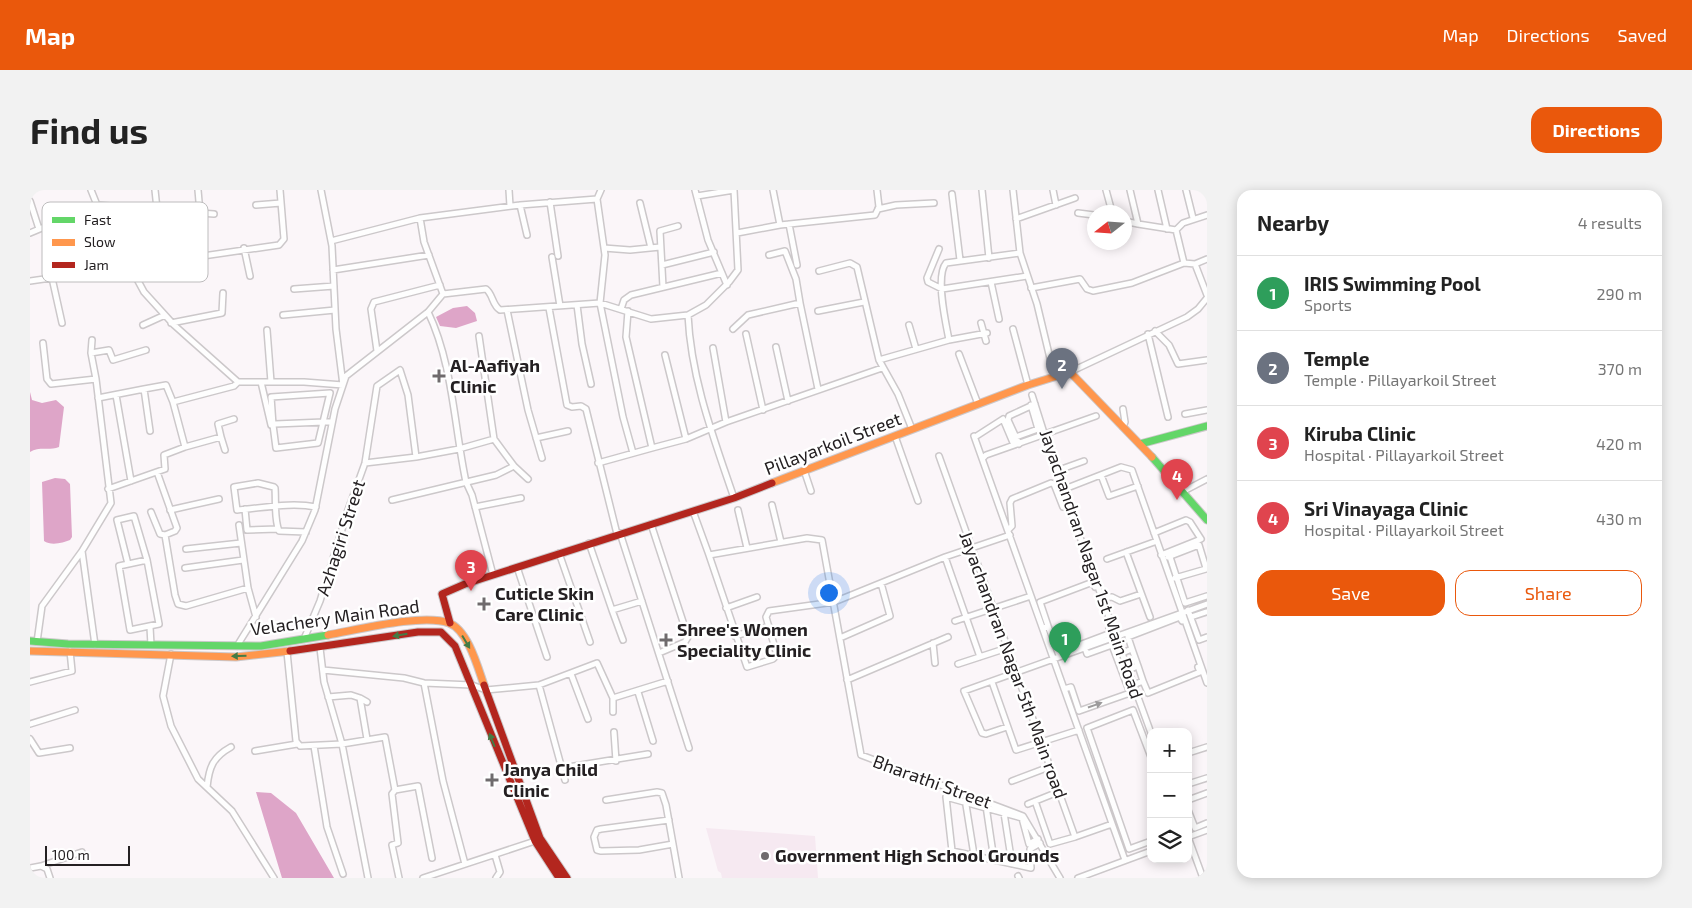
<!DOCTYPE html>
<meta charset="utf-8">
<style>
body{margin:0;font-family:"Exo 2",sans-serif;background:#f2f2f2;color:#222}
.controls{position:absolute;right:15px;bottom:15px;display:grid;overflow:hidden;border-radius:10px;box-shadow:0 2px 12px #0003}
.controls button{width:45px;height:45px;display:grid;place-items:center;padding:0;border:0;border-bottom:1px solid #e0e0e0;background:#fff;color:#222;font:25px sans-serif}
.compass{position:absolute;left:1057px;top:15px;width:45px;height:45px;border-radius:50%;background:#fff;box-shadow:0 2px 12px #0003;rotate:253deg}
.scale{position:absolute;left:15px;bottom:12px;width:85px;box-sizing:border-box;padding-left:5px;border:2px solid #242022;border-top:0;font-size:14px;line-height:18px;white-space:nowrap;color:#242022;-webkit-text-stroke:4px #fff;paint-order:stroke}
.you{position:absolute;left:798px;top:402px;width:18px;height:18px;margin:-12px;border:4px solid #fff;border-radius:50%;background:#1a73e8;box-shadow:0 0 0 8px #1a73e833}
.badge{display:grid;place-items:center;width:32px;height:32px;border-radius:50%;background:#ea580c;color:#fff;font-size:16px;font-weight:700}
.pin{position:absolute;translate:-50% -41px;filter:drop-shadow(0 1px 2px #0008)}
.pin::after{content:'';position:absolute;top:26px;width:18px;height:15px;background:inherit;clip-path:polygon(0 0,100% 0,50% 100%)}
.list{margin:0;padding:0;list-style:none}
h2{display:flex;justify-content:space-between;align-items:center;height:65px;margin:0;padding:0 20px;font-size:21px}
h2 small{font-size:16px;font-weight:400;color:#767676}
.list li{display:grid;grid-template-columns:32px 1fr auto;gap:15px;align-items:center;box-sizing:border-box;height:75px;padding:0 20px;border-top:1px solid #e0e0e0}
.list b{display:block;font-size:19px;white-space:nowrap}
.list p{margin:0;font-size:16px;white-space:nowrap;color:#767676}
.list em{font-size:16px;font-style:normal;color:#767676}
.actions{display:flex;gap:10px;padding:15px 20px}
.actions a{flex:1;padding:11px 0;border:1px solid #ea580c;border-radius:15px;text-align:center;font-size:18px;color:#ea580c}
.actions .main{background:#ea580c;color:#fff}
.icon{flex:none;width:28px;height:28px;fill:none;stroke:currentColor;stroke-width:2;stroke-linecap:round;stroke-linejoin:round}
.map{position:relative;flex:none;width:1177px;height:688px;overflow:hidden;border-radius:15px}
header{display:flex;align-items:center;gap:30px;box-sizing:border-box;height:70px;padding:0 25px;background:#ea580c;color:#fff}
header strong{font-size:24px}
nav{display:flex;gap:28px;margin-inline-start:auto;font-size:18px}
.intro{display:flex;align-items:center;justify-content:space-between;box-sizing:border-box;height:120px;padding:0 30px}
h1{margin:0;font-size:35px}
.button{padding:12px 22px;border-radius:15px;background:#ea580c;color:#fff;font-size:18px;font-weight:700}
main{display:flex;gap:30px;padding:0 30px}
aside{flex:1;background:#fff;border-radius:15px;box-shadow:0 2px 12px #0003}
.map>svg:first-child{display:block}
</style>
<header>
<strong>Map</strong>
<nav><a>Map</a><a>Directions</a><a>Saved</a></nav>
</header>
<div class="intro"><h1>Find us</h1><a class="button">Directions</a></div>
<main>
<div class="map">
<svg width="1177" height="688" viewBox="0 0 1177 688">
<rect width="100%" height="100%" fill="#fbf6f9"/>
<path fill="#f6e9f1" d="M676 638 785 646 788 688H692L691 683 688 681Z"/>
<path fill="#dea5c8" d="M437 116 445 123 447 131 426 138 410 136 406 127 423 118Z
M0 202 2 210 12 213 26 210 34 217 29 257C19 261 9 256 0 262Z
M25 288 35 289 40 294 42 347 40 350C33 353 21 356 14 351L12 292Z
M226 602 241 603 266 623 304 688H252Z"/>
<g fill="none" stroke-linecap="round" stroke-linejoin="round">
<defs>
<path id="street" d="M125 0 127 19
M479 0 480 16
M571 0 567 9 575 65 570 113 593 227 603 263
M665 0 678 50 697 95
M743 0 750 35
M952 0 959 68
M983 0 990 63 1007 114 1024 185
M1023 0 1026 15
M1076 0 1082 22
M1100 0 1108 34 1146 40
M1128 0 1137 39
M1156 0 1163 28
M922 4 930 70
M667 6 704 0
M0 11 9 39
M520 12 528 66
M610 13 621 58
M67 15 114 102 144 135 208 192H274L313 195 306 139 302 56 291 0
M67 15 170 23 168 0
M226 15 251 13
M490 15 497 45
M848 19 866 15 904 13
M170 23 184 24
M1048 23 1064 25
M1177 25 1153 33 1146 40 1154 73 1165 74 1177 105
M986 29 1045 8
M1094 31 1108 34
M759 34 767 75
M0 43 67 15 61 0
M707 43 750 35 845 25 849 17 847 0
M301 51 390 28
M214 58 220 86
M574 58 600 60 630 57
M909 59 897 88 898 92 912 99 997 86
M739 65 755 61 766 89 770 113
M522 67 530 116
M1165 74 1177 69
M632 75 684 62
M303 80 399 65
M789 81 820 73 827 77 849 170 868 204 882 239
M22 88 32 133
M0 91 249 55 254 49 250 0
M961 92 969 129
M633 97 630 41 648 36
M1001 98 1050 89 1057 99 1063 101 1102 93 1154 73
M264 99 304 96
M413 104 394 52 390 28 490 15 567 9
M547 115 552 154 561 194
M519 118 537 215 542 217 551 216 556 219 587 344
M591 119 594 110 601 105 692 83
M477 120 498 220 512 268
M788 121 834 112
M398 122C423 174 424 236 436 292L442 305 463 385
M253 125 305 120
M658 125C661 189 684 249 704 308
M141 133 192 123 193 103
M951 133 956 151
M113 135 135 125
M879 135 886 159
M703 139 718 125 770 113 788 199
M983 139 998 195
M237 140 241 192
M1125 141 1139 155 1148 174 1177 170
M716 144 733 220
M1118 144 1138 227
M449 146 464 249 484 276
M62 150 61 163 66 189 81 313 52 361 65 455
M919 150 957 143
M13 153 17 189 21 194 66 189
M746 157 758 211
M683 158 696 232
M347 161 341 119 344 112 410 95
M61 163 79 160 83 170 116 160
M929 164 948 214
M635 165 656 249
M849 170 919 150C916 134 905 86 916 73L990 63
M1040 182 1157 127 1168 119 1177 108
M231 192 241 235
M114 199 136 195 143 212
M86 205 101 291
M1002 205 1026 281 1121 543
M68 208 114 199 120 241
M1155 224 1177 220
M243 235 246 258 288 253 300 203 241 207 243 235 245 234 294 232H302
M1093 237 1095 232 1093 219
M865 246 888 311
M944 246 1095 670
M191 247 188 234 204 229
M945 247 973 229 984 255
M986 247 1008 239 1001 215
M506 248 538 241
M989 254 978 230 979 226 1005 214
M155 257 191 247 195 260
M622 258 656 249 696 232 852 178
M909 266 1045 647 1082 634
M386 267 429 259 464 249
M953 268 956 265 1066 226
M568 273 622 258 596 147 598 121
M774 280 781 301
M1026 281 1054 271
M1071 285 1079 306 1108 296
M78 299 135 279 134 265 155 257 143 212 204 196 208 192
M1032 300 1091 277 1102 280 1177 493
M1152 302 1177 289
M362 310 466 285 484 276 498 289
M742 315 751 352
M445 317 491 308
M215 319 217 340 248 339
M140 320 189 309
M708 320 717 358
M663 321 679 365 777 348 792 350 831 565 993 626 1030 688
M121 322 130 344 135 345 145 341 147 338 127 282
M621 334 658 447 655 452 629 463
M209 335 218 398 226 427
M978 340 982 336 980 313 982 309 1021 293 1024 294 1033 317 1038 316
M276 342 249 341C244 329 246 311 245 298L244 297 228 293 204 297 207 320C233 318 261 312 286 317
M590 343 659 558
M1124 343 1156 330 1160 332 1171 349 1131 365
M135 345 145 405 148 414 156 416 218 398
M559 353 582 420 612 411
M156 359 211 353
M1096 362 1120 427
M529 363 560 452
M679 365 717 477 743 469 747 465 736 427 739 421 804 412 915 367 980 345
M915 367 950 467
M1138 367 1169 355 1176 378
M1140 367 1155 413 1177 406
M1077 369 1127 351
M117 370 129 434 100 440 89 376Z
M98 374 87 330 104 326 117 370
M487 377 517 467
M155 378 213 370
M1145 388 1176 379
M1072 408 1082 407 1090 411 1111 404
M696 418 727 407
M582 420 593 450
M1158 420 1169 450 1177 447
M1161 427 1176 422
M925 431 1001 406
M1018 436 1028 463 1081 443 1079 438
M120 437 121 455
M1013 438 1018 436 1010 412 1063 392 1065 397
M705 446 739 436
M810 448 860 426 851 393
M274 449 290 411 318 320 335 273 347 196 370 180 378 205 386 267 335 273
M7 452 12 416 52 361
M903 453 905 473
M207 456 272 351 285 320 305 219 316 186 398 122 413 104 456 99C463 104 462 115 470 120L570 113 621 129 658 125 676 115 699 92 708 80 704 0
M290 458 294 492 312 554 355 547 365 600 388 596 402 668
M1102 459 1108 476
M257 462 266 551 270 556 312 554 338 688
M1092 463 1102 459 1098 447 1150 427 1152 431
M141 464 133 506 141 536 168 589 202 621 244 688
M928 474 977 458
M293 480 374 488 394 493 442 495 456 500 509 495 535 590
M1098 480 1108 476 1113 491 1103 495
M541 484 558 529
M817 490 918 447
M1113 491 1118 503 1170 482 1168 477
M0 492 42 481 40 461
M962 492 986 560 1049 540
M394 493 413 591 435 674
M509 495 567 473 583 508V522
M1034 499 1041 497 1049 521 1100 503 1082 455 1057 464 1055 458
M608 502 623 551
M298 507 321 505 330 508 337 549
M330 508 337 512
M583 508 638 491
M0 534 45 520
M977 537 956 544 952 543 934 501 1177 414
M584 542 586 571
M0 549 9 563 40 558
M284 556 297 637 313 684
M225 561 267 554
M1158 563 1177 557
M1121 567 1103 520 1057 538 1099 659 1121 651
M532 578 618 564
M982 591 1019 577
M1158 594 1177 588
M177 597C179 577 183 567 201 557
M919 598 916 607 922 661 1001 678 1000 659 1010 653
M365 600 362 604 368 653 362 655 369 688
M916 607 992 628 999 654 1008 649
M576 610 627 602 632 603 636 615 649 688
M1158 610 1177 603
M1005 611 1020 654 1045 647
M998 614 1028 602
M936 615 944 665
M956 616 964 670
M1158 620 1165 638 1177 633
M974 623 982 674
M639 630 571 639 567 640 564 647 567 660 571 661 609 660 643 654
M1158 647 1173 688
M1158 647 1177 640
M465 665 470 682 466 688
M11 676 52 662
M0 678 11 676 17 679 20 688
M988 686 989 688
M393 688 505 651
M1048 688 1121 661"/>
<path id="fast" d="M1110 254 1177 236
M1122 267 1177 330
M0 451 38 454 231 456 298 445"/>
<path id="slow" d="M742 293 998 195 1040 182 1122 267
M298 445C327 440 393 423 419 433 438 440 448 478 454 495
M0 461 206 467 260 461"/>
<path id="jam" d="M420 433 412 404 435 394 704 308 742 293
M260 461 388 442H411L425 456 505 651 529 688
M454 495 510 648 537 688"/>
</defs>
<use href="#street" stroke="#ccc8ca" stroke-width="8"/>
<use href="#fast" stroke="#ccc8ca" stroke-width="9"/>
<use href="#slow" stroke="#ccc8ca" stroke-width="9"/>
<use href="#jam" stroke="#ccc8ca" stroke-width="9"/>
<use href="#street" stroke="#fefefe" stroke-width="5"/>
<use href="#fast" stroke="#63d668" stroke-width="7"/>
<use href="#slow" stroke="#ff974d" stroke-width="7"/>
<use href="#jam" stroke="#b3261e" stroke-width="7"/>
</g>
<defs><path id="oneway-solid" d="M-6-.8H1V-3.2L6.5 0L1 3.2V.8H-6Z" transform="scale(1.25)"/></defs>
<g fill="#447b45">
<use href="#oneway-solid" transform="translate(370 445) rotate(170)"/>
<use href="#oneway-solid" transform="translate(436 452) rotate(59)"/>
<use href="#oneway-solid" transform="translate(209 466) rotate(178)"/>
<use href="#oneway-solid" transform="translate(462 550) rotate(-112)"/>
</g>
<use fill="#9c9a9b" href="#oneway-solid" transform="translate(1065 515) rotate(-19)"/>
<g fill="#6f6b6d" stroke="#fff" stroke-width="2">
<path d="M406.5 178.5h5v5h5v5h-5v5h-5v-5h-5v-5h5z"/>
<path d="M451.5 406.5h5v5h5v5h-5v5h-5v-5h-5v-5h5z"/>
<path d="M633.5 442.5h5v5h5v5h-5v5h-5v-5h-5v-5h5z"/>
<path d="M459.5 582.5h5v5h5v5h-5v5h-5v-5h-5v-5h5z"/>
<circle cx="735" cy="666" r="5"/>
</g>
<g text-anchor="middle" stroke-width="5" stroke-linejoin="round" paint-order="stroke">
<g font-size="18" font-weight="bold" fill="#242022" stroke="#fff" text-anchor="start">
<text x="420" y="182">Al-Aafiyah<tspan x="420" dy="21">Clinic</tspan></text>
<text x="465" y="410">Cuticle Skin<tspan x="465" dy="21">Care Clinic</tspan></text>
<text x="647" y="446">Shree's Women<tspan x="647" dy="21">Speciality Clinic</tspan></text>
<text x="473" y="586">Janya Child<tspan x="473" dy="21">Clinic</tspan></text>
<text x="745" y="672">Government High School Grounds</text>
</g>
<g font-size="18" fill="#242022" stroke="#fff">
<text transform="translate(803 254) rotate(-21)" y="6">Pillayarkoil Street</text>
<text transform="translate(311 348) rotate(-72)" y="6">Azhagiri Street</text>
<text transform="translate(1061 374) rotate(71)" y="6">Jayachandran Nagar 1st Main Road</text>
<text transform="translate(305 428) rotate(-8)" y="6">Velachery Main Road</text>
<text transform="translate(983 475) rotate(70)" y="6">Jayachandran Nagar 5th Main road</text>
<text transform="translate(902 592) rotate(20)" y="6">Bharathi Street</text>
</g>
</g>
<rect x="12" y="12" width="166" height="80" rx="8" fill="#fff" stroke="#bdbcbd" stroke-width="1"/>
<rect x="22" y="27" width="23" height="6" fill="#63d668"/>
<rect x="22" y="49" width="23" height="7" fill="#ff974d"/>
<rect x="22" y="72" width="23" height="6" fill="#b3261e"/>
<g font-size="14" fill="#242022">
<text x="54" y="35">Fast</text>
<text x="54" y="57">Slow</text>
<text x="54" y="80">Jam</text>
</g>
</svg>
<div class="controls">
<button>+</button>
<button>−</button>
<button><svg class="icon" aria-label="layers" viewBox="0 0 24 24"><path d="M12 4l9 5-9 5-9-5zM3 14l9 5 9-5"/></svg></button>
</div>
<svg class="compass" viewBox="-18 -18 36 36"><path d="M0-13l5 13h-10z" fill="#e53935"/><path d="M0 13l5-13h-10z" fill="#767676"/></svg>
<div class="scale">100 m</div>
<div class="you"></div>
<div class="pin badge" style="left:1035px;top:473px;background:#2e9e5b">1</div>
<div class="pin badge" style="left:1032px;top:199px;background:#6b7280">2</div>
<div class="pin badge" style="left:441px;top:401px;background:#e0444e">3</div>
<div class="pin badge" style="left:1147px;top:310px;background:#e0444e">4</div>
</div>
<aside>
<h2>Nearby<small>4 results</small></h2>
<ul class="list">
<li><span class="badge" style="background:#2e9e5b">1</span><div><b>IRIS Swimming Pool</b><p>Sports</p></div><em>290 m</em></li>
<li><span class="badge" style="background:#6b7280">2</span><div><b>Temple</b><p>Temple · Pillayarkoil Street</p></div><em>370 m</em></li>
<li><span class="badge" style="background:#e0444e">3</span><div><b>Kiruba Clinic</b><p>Hospital · Pillayarkoil Street</p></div><em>420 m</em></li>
<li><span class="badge" style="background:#e0444e">4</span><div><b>Sri Vinayaga Clinic</b><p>Hospital · Pillayarkoil Street</p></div><em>430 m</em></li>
</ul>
<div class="actions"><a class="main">Save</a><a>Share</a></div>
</aside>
</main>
